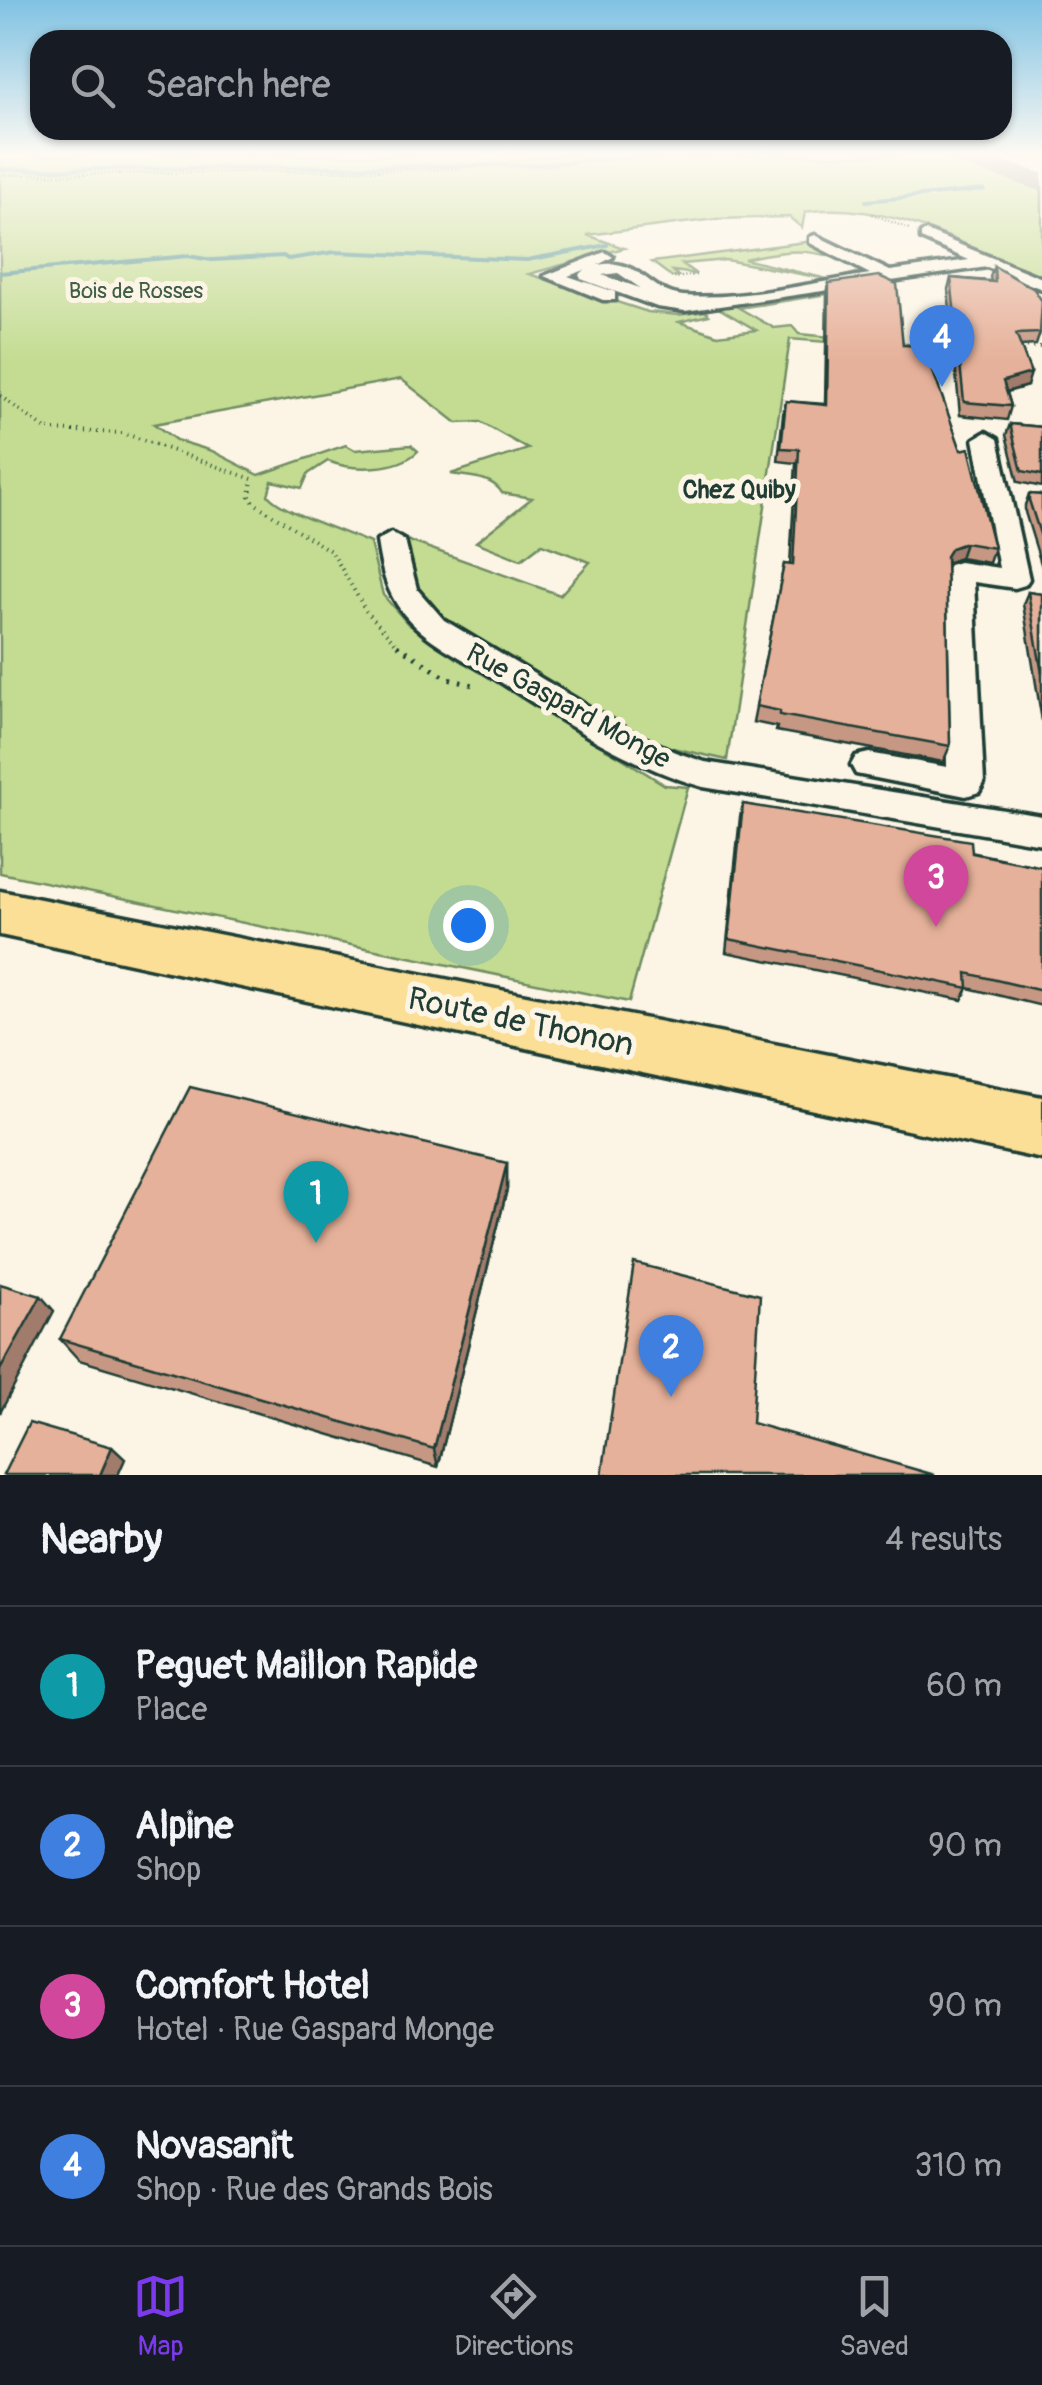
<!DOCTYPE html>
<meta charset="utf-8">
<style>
body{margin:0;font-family:Pangolin,sans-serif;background:#242831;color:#f1f3f6}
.you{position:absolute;left:468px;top:925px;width:35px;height:35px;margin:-25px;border:8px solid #fff;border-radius:50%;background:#1a73e8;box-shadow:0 0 0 15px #1a73e833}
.badge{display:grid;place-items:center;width:65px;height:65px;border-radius:50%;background:#7c3aed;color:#fff;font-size:32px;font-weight:700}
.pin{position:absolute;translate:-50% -82px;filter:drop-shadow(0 2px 5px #0008)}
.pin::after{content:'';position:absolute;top:52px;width:35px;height:30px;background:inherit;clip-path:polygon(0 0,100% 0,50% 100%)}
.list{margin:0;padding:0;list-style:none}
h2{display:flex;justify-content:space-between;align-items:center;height:130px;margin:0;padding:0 40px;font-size:42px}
h2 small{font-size:32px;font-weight:400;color:#9ea1a6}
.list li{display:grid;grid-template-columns:65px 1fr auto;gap:30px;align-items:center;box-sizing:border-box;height:160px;padding:0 40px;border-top:2px solid #363941}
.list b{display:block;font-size:38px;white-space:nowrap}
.list p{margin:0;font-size:32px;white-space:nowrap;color:#9ea1a6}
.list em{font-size:32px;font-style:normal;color:#9ea1a6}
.icon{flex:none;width:55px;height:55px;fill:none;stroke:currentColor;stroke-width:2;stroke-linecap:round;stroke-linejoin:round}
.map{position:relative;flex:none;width:1042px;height:1475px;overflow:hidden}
.search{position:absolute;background:#171b24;box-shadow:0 2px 8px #0004;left:30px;right:30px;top:30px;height:110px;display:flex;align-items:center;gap:25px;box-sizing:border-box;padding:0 35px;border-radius:30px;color:#9ea1a6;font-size:38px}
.sheet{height:770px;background:#171b24}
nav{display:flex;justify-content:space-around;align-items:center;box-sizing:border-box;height:140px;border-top:2px solid #363941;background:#171b24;font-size:28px;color:#9ea1a6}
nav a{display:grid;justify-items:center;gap:5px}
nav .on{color:#7c3aed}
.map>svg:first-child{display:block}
</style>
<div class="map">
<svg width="1042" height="1475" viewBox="0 0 1042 1475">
<rect width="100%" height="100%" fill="#fcf5e5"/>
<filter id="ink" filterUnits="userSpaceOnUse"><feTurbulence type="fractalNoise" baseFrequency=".01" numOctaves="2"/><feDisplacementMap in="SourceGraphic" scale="20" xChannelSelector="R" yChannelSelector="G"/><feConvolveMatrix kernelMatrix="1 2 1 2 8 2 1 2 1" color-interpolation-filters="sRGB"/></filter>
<g filter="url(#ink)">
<path fill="#c3dc92" stroke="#718c63" stroke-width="2.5" d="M0 155H945L1042 187V278C968 248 888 198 805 212L802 228 789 217 716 219 587 235 624 248 529 274 648 312 678 315 705 311 709 315 679 322 718 335 756 330 715 306 865 282 866 288 739 308 774 328 792 326 799 334 917 345 919 336 927 337V350L790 339 727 760 650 743 445 622 412 585 401 538 560 595 590 562 542 544 521 560 476 542 532 498 502 493C492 476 469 477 451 474L528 449 480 422 457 423 401 379 154 424 176 440 212 451 259 475 346 445 355 450 411 445 418 451C399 471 351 471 328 461L308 474 302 488 272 481 268 495C281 512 346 532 370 543L383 595 408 624 665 785 688 787 629 1002 0 873Z
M813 241 876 272 845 276 864 271C820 247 792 248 744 259L827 279 726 260 682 264 696 274 673 271 678 276 672 277 652 262Z"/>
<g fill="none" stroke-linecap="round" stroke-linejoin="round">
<path stroke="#5c9998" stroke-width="4" d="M0 170 532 165 652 155
M866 201 984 190
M0 273 188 256 212 260 283 256 288 259 335 252 527 260 607 245"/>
<path fill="#8e998c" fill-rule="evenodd" d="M944 155H984L1042 173V191L948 161Z"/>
<defs>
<path id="minor" d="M926 231 1042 278V289L987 267 685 311 657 307 581 279 579 275 585 270 568 276 615 292V300H603L544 276 605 252 613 257 598 265C641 257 648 293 683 296 744 300 810 283 870 274L810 243V237L815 235 890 271 969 260 921 239V233ZM618 273 640 288 602 275Z
M986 432 998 439 1029 579 1025 585 1015 588 974 582 984 783 979 792 966 796 856 774 851 765 856 756 869 753 947 767 945 571 949 565 959 562 999 568 974 439Z
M391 533 405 541 417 589 444 620 631 732 675 752 705 762 1042 816V844L703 787C624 764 559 719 491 676 461 657 425 641 403 613 386 591 381 568 377 541Z"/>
<path id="major" d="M0 891 1042 1097V1159L0 935Z"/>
</defs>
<use href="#minor" stroke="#1f3d34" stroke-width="7"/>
<use href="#major" stroke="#1f3d34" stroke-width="7"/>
<path stroke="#1f3d34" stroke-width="2.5" stroke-dasharray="1 2.5" stroke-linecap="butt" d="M635 155 647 160 747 155
M0 175 447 169 563 155H600
M872 214 909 229
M674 278 696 275"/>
<path stroke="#1f3d34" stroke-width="4" stroke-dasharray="1 5" stroke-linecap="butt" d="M1015 346 1042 347
M0 396 47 430 123 433 252 479 250 496 254 503 332 552 366 611 400 648"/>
<path stroke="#1f3d34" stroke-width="5" stroke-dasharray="2.5 8" stroke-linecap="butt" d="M397 645 448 679 478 686"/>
<use href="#minor" fill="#fcf5e5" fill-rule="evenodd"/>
<use href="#major" fill="#fbdf96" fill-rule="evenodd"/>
</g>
<path fill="#c69884" stroke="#1f3d34" stroke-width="2.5" d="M994 266 1040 333 1036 345 1021 346 1027 386 1007 392 1011 406 1007 420 960 415 948 289 951 278 991 281 990 277Z
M829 283 903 345 994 548 989 563 960 558 946 563 950 746 943 762 776 731 777 727 753 722 784 564 790 565 796 463 778 461 783 414 786 401 825 404 827 294Z
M1010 424 1042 427V487L1018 482 1006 435Z
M1029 494 1042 495V567L1025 512V505Z
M1028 592 1042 594V721L1023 604Z
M743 804 1042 867V1006L968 988 962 1000 726 952 740 817Z
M507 1163V1189L438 1467 79 1360 60 1339Z"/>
<path fill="#a17c6c" stroke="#1f3d34" stroke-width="2.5" d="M1031 373 1027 386 999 394 1003 381Z
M965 543 960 558 946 563V556L951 548Z
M507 1163V1189L438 1467 434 1449Z
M41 1296 54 1311 0 1413V1370Z
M112 1447 125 1459 118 1475H100Z"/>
<path fill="#e6b19a" stroke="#1f3d34" stroke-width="2.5" d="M994 266 1034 289 1042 301 1040 333 1016 334 1031 373 1003 381 1011 406 964 402 951 278 995 282Z
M879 276 897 284 903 345 924 346 961 450 969 448 994 548 965 543 951 548 946 556 950 746 780 715V711L756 706 784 564 793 565 799 449 781 448 786 401 827 405 829 283Z
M1010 424 1042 427V475L1022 471Z
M1029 494 1042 495V540L1029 500Z
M1028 592 1042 594V674Z
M743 804 971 841 972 853 1042 867V991L967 973 968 988 729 939Z
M190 1087 507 1163 434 1449 60 1339Z
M634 1263 760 1295 752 1423 935 1475H602Z
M0 1284 41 1296 0 1370Z
M29 1423 112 1447 100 1475H3Z"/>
</g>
<linearGradient id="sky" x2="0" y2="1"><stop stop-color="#80c2e3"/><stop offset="0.43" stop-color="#fefaf3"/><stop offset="1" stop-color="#fefaf3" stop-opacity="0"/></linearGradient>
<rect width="1042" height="361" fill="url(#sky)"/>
<g text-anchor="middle" stroke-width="10" stroke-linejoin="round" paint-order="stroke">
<g font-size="22" fill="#405d47" stroke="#fcf5e5">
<text x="136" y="298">Bois de Rosses</text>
</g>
<g font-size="25" font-weight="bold" fill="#1f3d34" stroke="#fcf5e5">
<text x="739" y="498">Chez Quiby</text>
</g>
<g font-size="28" fill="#1f3d34" stroke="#fcf5e5">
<text transform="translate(569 705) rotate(29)" y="10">Rue Gaspard Monge</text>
</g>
<g font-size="32" fill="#1f3d34" stroke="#fcf5e5">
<text transform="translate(521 1021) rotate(12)" y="11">Route de Thonon</text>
</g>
</g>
</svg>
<div class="you"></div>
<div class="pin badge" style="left:316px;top:1243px;background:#0f9aa8">1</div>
<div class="pin badge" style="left:671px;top:1397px;background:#3f7fe0">2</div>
<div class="pin badge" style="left:936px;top:927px;background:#d1479c">3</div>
<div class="pin badge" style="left:942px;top:387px;background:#3f7fe0">4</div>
<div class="search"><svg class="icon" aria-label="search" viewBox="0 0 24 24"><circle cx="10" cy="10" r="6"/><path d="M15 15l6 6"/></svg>Search here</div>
</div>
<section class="sheet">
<h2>Nearby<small>4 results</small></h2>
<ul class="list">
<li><span class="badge" style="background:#0f9aa8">1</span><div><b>Peguet Maillon Rapide</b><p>Place</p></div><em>60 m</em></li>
<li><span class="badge" style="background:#3f7fe0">2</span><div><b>Alpine</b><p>Shop</p></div><em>90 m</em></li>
<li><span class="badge" style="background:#d1479c">3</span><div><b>Comfort Hotel</b><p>Hotel · Rue Gaspard Monge</p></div><em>90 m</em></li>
<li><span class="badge" style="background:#3f7fe0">4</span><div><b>Novasanit</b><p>Shop · Rue des Grands Bois</p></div><em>310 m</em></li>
</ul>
</section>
<nav>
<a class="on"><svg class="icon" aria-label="map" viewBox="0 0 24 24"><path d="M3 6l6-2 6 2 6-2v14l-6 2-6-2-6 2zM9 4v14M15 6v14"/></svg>Map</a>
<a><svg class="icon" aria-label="directions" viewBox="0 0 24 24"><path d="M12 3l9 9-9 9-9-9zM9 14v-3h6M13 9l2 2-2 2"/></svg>Directions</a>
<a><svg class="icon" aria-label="saved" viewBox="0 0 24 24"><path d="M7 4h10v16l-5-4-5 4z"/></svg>Saved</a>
</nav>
